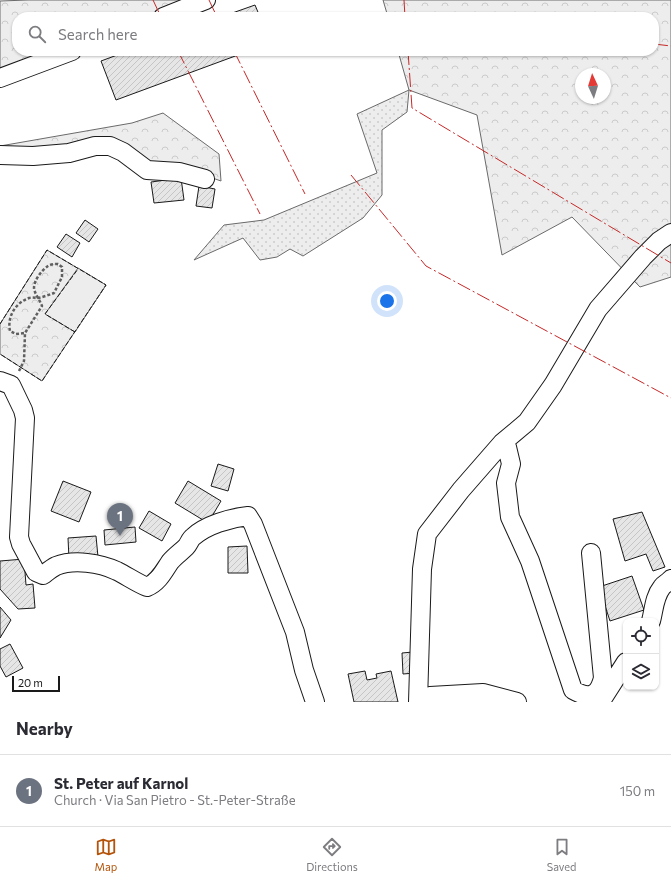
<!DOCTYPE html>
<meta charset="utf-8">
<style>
body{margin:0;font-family:Commissioner,sans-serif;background:#f2f2f3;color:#2b2b33}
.controls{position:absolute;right:12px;bottom:12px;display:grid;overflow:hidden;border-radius:8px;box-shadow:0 1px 3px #0004}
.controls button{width:36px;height:36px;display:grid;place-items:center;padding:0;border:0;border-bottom:1px solid #e1e1e2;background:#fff;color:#2b2b33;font:20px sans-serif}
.compass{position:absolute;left:575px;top:68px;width:36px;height:36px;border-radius:50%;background:#fff;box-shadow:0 1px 3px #0004;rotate:356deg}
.scale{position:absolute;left:12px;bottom:10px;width:48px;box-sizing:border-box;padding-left:4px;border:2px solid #1a1a1a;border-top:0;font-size:11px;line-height:14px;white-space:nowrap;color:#1a1a1a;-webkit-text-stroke:3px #fff;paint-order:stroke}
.you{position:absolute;left:387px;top:301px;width:14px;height:14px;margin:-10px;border:3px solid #fff;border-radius:50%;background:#1a73e8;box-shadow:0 0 0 6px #1a73e833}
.badge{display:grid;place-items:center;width:26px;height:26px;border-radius:50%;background:#b45309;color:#fff;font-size:13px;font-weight:700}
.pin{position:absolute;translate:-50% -33px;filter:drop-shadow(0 1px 2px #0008)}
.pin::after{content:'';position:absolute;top:21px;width:14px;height:12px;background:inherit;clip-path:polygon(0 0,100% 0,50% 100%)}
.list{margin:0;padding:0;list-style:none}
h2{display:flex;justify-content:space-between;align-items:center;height:52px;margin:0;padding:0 16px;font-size:17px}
h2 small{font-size:13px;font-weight:400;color:#7c7c81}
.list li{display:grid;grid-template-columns:26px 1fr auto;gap:12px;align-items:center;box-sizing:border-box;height:72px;padding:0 16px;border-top:1px solid #e1e1e2}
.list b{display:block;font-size:15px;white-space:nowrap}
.list p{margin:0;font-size:13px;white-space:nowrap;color:#7c7c81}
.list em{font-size:13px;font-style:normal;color:#7c7c81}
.icon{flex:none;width:22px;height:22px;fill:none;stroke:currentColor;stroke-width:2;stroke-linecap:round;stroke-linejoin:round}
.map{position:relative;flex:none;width:671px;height:702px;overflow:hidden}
.search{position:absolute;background:#fff;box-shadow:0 1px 3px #0004;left:12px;right:12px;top:12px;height:44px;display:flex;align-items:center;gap:10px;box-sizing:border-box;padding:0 14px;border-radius:16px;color:#7c7c81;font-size:15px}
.sheet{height:124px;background:#fff}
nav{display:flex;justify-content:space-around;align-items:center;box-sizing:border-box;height:56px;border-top:1px solid #e1e1e2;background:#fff;font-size:11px;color:#7c7c81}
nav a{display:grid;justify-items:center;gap:2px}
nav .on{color:#b45309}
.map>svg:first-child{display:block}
</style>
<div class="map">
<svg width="671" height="702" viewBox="0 0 671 702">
<defs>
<pattern id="grass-dots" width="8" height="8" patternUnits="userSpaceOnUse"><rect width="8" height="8" fill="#ededed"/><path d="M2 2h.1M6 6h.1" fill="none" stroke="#cbcbcb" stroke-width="1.8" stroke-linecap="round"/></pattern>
<pattern id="forest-crowns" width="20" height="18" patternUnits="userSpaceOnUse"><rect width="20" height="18" fill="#ededed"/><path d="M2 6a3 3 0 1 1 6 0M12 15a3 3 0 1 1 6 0" fill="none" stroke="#cbcbcb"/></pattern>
<pattern id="building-hatch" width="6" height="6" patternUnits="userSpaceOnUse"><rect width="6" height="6" fill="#e6e6e6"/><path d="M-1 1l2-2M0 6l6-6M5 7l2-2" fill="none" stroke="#c5c5c5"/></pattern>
</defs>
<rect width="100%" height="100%" fill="#fff"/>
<path fill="url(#grass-dots)" stroke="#6a6a6a" d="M409 90 407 112 382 130V195L363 218 303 256 290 249 277 257 260 260 243 238 194 260 224 225 264 220 377 173 357 114Z"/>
<path fill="url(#forest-crowns)" stroke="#6a6a6a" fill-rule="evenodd" d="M28 0H206L163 17H17V51H72L0 78V1Z
M383 0H671V277L640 287 572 217 502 255 477 115 409 90 398 51H654V17H388ZM581 74H605V98H581Z
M163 113 219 154 221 181 173 164 137 166 109 153 0 146 132 123Z
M47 250 106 285 42 381 0 354V324Z"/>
<path fill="#ededed" stroke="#6a6a6a" d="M78 268 106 285 75 332 45 314Z"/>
<path fill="url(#building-hatch)" stroke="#1a1a1a" d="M255 5 260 17H221Z
M128 51H236L238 55 116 100 101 61Z
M181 178 184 200 154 203 151 182Z
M199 186 215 189 212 208 196 206Z
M85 220 98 229 89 242 76 233Z
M66 234 80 243 72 257 57 247Z
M218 464 234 469 228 491 211 486Z
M63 481 91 492 79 522 51 511Z
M188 481 221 501 208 523 175 503Z
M149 511 171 524 162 541 139 528Z
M642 512 665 567 653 571 646 554 625 561 613 519Z
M135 527 136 542 105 545 104 530Z
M96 536 98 557 69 559 68 538Z
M247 546 248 573H228V547Z
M24 559 26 585 33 584 35 608 18 609 0 589V561Z
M632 576 644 610 610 621 599 587Z
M0 607 11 620 0 638Z
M10 644 23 668 6 677 0 666V649Z
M413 652 415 673 403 674 402 653Z
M365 671 367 680 377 678 376 674 391 671 398 702H354L348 674Z"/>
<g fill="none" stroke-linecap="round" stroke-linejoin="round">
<defs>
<path id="minor" d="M163 17 206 0
M0 78 72 51
M0 155 33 156 69 153 95 146H110L123 152 147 170 179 172 205 179
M0 381 11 385 23 410 25 418 19 537 21 544 36 572 43 575C47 572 52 568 56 566 74 559 100 563 117 571 127 576 137 583 147 587 158 583 164 571 170 562 175 556 181 552 186 547 189 544 190 539 193 537 206 525 230 518 248 516L253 524 295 632 304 670 315 702
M502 443 507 447 511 464 506 483 510 517 530 561 573 690C589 699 598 697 603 678L591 553
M651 621C654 610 654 597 662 587 664 584 668 583 671 579
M603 698 626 662
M418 702 422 569 427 534 461 490 502 443 527 422 553 385 598 309 643 257 659 241 671 233
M420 702 430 696 483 693 517 702"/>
</defs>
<use href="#minor" stroke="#1a1a1a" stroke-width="20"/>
<path stroke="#5f5f5f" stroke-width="2.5" stroke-dasharray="3 2" stroke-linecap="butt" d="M19 371 24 361 25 333 42 306C40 300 35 295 34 288 34 280 42 270 48 266 51 264 55 264 58 264L62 267V277L54 293C49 295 43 297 38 298 35 298 32 297 29 298 15 303 7 317 10 331L16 334 25 333"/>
<use href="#minor" stroke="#fff" stroke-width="18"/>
<path stroke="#1a1a1a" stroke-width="1" stroke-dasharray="5 2" stroke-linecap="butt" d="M0 324 47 250 106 285 42 381 0 354
M75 332 45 314 78 269"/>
<path stroke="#c62828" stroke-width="1" stroke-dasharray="14 3 2 3" stroke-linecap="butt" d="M153 0 161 17
M209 0 217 17
M404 0 405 17
M427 16 429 17
M654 44 671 46
M178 51 260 214
M234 51 305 194
M408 51 412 108 671 263
M351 175 426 266 671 398"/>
</g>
</svg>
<div class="controls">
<button><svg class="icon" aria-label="locate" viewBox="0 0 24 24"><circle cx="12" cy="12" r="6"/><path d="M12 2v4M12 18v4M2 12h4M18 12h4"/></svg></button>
<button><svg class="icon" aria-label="layers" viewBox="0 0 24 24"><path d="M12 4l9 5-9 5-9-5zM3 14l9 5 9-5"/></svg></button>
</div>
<svg class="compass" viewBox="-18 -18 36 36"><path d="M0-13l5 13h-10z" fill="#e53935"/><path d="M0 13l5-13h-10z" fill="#7c7c81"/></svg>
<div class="scale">20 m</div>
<div class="you"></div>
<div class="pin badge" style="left:120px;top:536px;background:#6b7280">1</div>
<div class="search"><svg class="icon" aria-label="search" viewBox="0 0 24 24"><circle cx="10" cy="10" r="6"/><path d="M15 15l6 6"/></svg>Search here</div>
</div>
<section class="sheet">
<h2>Nearby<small></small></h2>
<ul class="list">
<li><span class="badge" style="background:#6b7280">1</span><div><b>St. Peter auf Karnol</b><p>Church · Via San Pietro - St.-Peter-Straße</p></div><em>150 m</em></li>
</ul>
</section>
<nav>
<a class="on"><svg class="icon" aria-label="map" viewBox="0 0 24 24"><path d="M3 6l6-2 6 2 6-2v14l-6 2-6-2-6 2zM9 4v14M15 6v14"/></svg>Map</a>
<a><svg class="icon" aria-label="directions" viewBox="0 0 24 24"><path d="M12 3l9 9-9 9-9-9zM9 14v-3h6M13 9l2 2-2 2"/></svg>Directions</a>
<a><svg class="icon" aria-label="saved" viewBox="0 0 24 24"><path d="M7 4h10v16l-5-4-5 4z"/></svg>Saved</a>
</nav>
